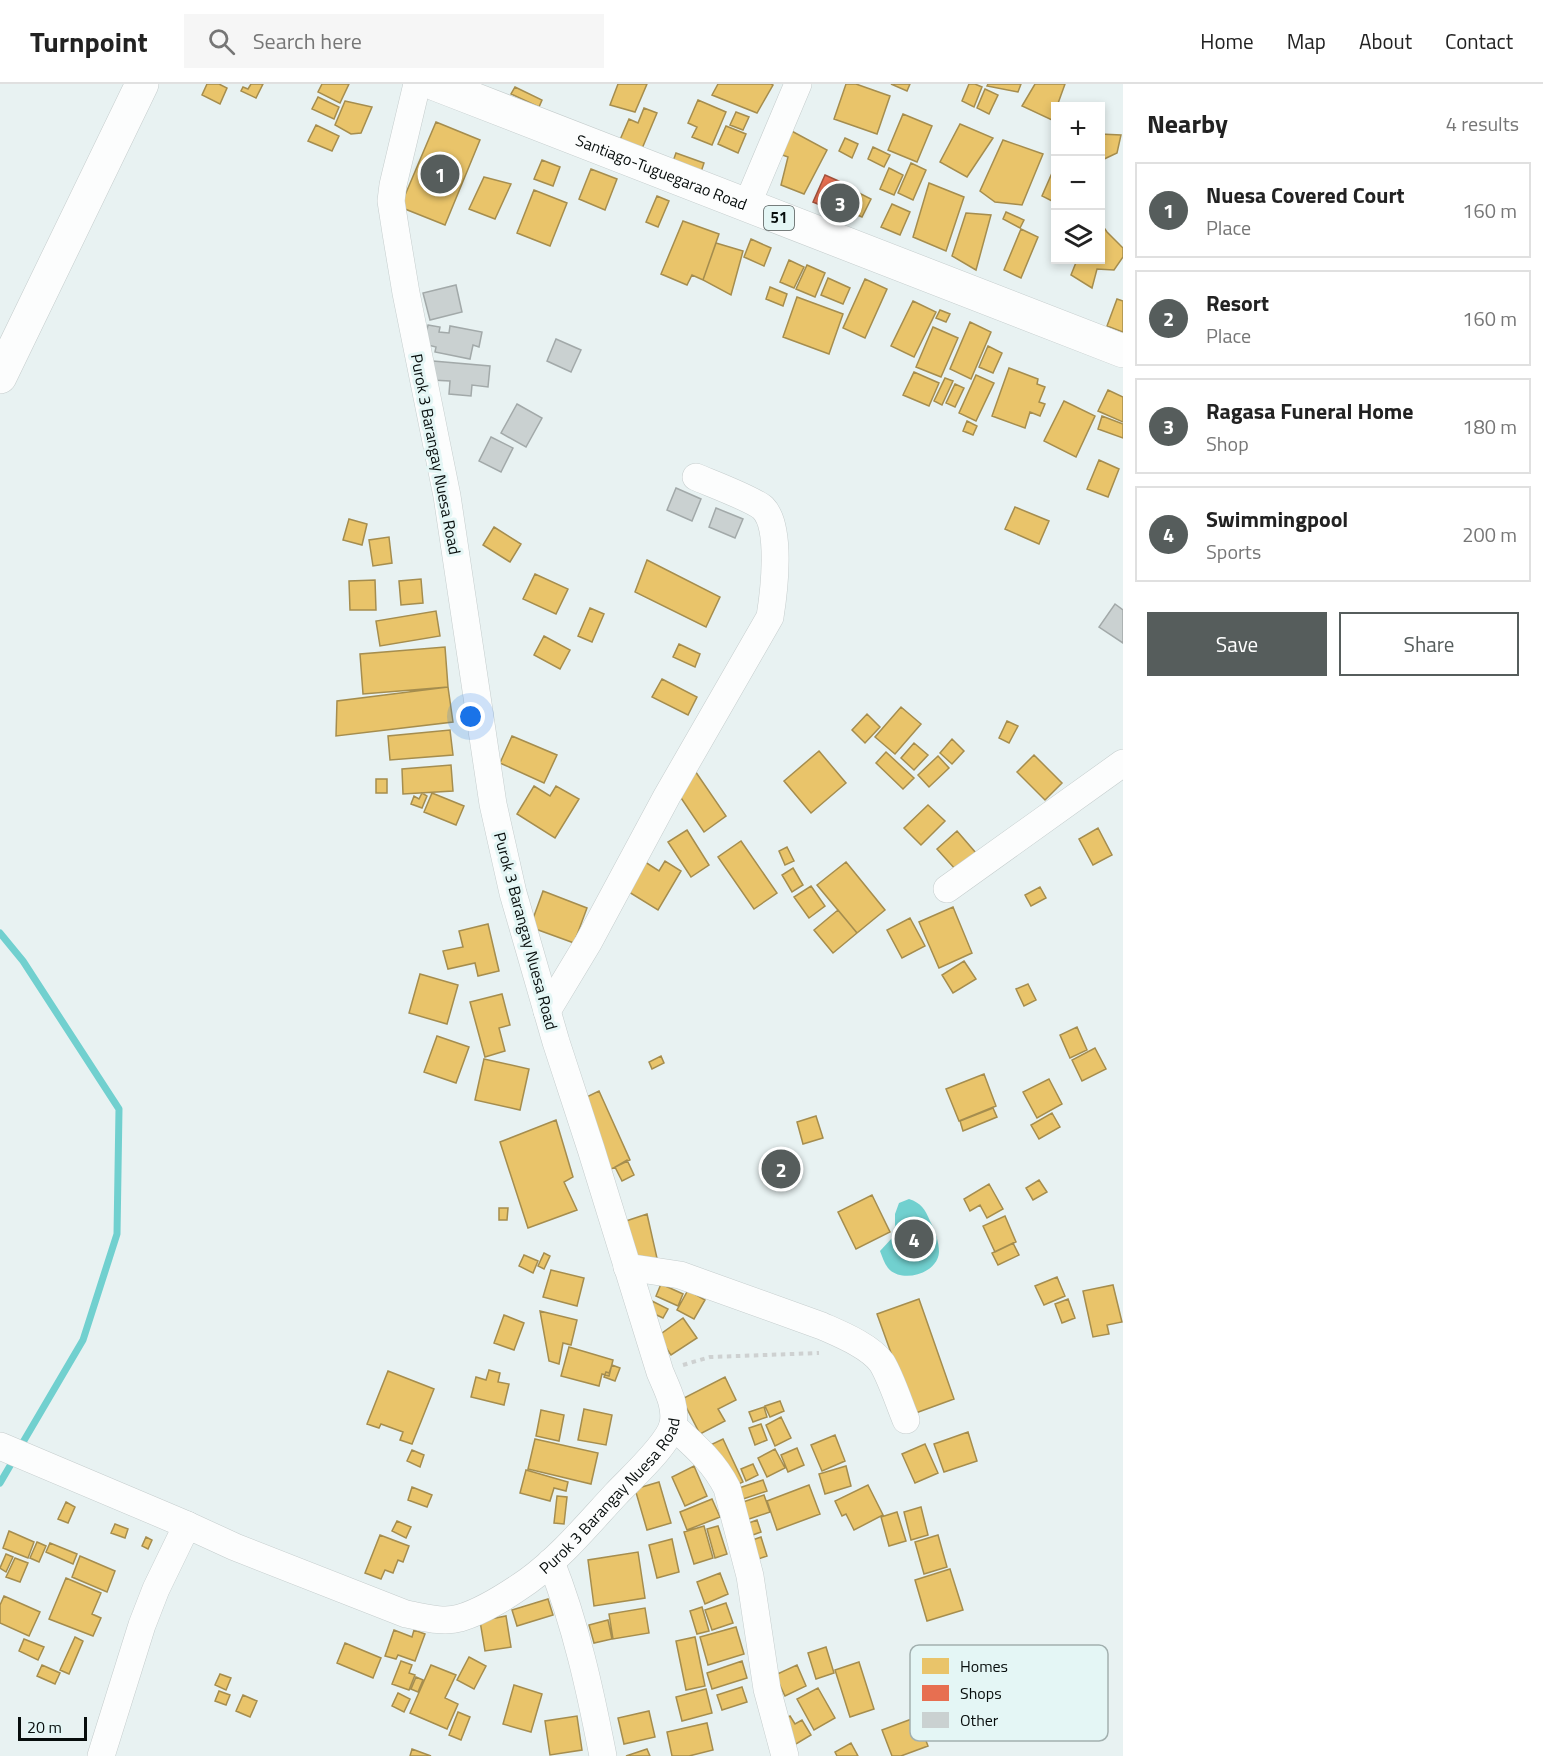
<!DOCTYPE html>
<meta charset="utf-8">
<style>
body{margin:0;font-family:"Titillium Web",sans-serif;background:#f6f6f6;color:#222}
.controls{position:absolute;right:18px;top:18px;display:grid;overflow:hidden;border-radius:0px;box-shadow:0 3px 9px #0003}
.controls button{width:54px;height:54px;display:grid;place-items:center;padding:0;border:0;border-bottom:2px solid #e0e0e0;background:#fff;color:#222;font:30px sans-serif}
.scale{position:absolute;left:18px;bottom:15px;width:69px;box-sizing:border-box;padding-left:6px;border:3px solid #070d0c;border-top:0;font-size:16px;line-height:21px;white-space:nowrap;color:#070d0c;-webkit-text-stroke:4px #e4f6f5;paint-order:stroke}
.you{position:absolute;left:471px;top:633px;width:21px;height:21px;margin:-15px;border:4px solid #fff;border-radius:50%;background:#1a73e8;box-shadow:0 0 0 9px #1a73e833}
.badge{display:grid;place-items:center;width:39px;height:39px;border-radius:50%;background:#565d5c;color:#fff;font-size:20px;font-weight:700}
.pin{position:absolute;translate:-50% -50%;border:3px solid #fff;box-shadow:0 2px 6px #0006}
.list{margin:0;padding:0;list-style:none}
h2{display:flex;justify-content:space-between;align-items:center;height:78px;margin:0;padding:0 24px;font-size:26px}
h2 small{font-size:20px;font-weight:400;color:#767676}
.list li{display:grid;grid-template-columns:39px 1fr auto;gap:18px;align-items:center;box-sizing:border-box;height:96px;margin:0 12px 12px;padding:0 12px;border:2px solid #e0e0e0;border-radius:0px}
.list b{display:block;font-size:22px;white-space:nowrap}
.list p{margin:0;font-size:20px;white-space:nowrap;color:#767676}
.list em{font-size:20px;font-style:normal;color:#767676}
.actions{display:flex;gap:12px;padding:18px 24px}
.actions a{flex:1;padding:14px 0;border:2px solid #565d5c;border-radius:0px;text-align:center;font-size:21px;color:#565d5c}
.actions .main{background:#565d5c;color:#fff}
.icon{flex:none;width:33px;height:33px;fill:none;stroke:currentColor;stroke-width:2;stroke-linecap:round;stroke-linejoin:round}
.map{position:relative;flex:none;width:1123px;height:1672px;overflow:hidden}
header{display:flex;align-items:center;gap:36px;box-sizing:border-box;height:84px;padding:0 30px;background:#fff;border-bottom:2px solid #e0e0e0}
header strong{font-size:28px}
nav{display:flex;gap:33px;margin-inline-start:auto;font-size:21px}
.search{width:420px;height:54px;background:#f6f6f6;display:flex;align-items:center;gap:15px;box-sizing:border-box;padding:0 21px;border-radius:0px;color:#767676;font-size:22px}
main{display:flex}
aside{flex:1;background:#fff}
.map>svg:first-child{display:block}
</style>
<header>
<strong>Turnpoint</strong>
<div class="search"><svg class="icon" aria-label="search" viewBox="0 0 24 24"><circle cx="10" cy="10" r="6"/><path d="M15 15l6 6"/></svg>Search here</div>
<nav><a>Home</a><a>Map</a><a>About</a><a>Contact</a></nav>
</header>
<main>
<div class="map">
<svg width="1123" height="1672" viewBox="0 0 1123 1672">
<rect width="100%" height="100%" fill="#e8f2f2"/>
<path fill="#71d0cf" d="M909 1115C921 1119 925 1125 930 1137 935 1146 939 1158 939 1168 938 1190 901 1200 888 1184 884 1179 882 1172 880 1167L893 1153 895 1142V1130L899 1119Z"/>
<path fill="#e9c46a" stroke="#a58d4e" stroke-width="1.5" d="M207 0H219L227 4 220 20 202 11Z
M251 0H263L256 14 241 7 243 3 248 5Z
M322 0H349L340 19 318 8Z
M618 0H647L635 28 610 21Z
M718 0H771L773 1 757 29 712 11Z
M846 0H856L890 12 877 50 834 35Z
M891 0H910L907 7Z
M969 0H975L982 3 974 23 962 17Z
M988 0H1021L1018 8 987 2Z
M1035 0H1065L1052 36 1022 22Z
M515 3 542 16 539 23 511 10Z
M985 5 998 11 989 30 977 24Z
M318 13 339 23 334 35 312 25Z
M698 16 726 28 712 61 692 53 697 43 688 39Z
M345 17 372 23 361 49 351 50 335 41Z
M644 24 657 29 641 67 619 58 629 35 638 39Z
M736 28 749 33 743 46 730 41Z
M903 30 932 42 917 78 888 66Z
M436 38 480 56 445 141 400 123Z
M960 40 993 54 967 93 940 78Z
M316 41 339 52 332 67 308 57Z
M726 42 746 50 738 69 718 60Z
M786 44 827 66 804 110 781 101 788 73 777 69Z
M1100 50 1121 51 1117 69 1100 77Z
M845 54 858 60 852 74 839 67Z
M1003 56 1043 70 1022 121 995 118 980 107Z
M873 63 890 71 884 83 868 75Z
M676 69 704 79 700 91 672 80Z
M542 76 560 83 553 102 534 95Z
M911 79 926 86 913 116 898 109Z
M889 84 903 91 894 111 880 105Z
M591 85 617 95 605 126 579 115Z
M1052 89 1056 91V119L1042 112Z
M484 93 511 100 495 135 469 125Z
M929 99 964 113 946 167 913 153Z
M534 106 567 119 550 162 517 149Z
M857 108 871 115 862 133 848 127Z
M657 112 669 117 658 143 646 138Z
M892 120 910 128 900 151 881 143Z
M1006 128 1024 136 1020 144 1003 135Z
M966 129 991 131 976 186 952 172Z
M683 137 719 150 703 196 692 191 687 201 661 190Z
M1100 138 1107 148 1123 164V173L1114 186 1097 185 1092 204 1071 191 1077 176H1100Z
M1021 145 1038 153 1021 194 1004 186Z
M751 155 771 164 764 182 744 173Z
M716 159 743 167 731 211 703 196Z
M789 176 804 183 794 204 780 198Z
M807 181 825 189 815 213 796 205Z
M828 194 850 204 843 220 821 211Z
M865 195 887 205 865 254 843 244Z
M770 203 787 210 783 222 766 215Z
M797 213 843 230 829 270 783 253Z
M1117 215 1123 217V248L1107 242Z
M913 217 936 228 914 273 891 262Z
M940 226 950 230 946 238 936 234Z
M970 238 991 248 971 295 950 285Z
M933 243 958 254 941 293 916 283Z
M988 262 1002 269 993 289 979 283Z
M1009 284 1038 295 1037 300 1045 303 1039 318 1045 320 1040 332 1030 328 1025 344 992 332Z
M914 288 939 299 929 322 903 311Z
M976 291 994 299 976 337 959 329Z
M945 294 953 297 942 321 934 317Z
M955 300 964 304 955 323 946 319Z
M1108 306 1123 313V338L1098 327Z
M1064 317 1095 332 1076 373 1044 357Z
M1102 332 1123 340V354L1098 345Z
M967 337 977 342 973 351 963 347Z
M1099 376 1119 385 1108 413 1087 405Z
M1015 423 1049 437 1039 460 1005 445Z
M349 435 367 440 362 461 343 456Z
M494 443 521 460 510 478 483 461Z
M389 453 392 479 373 482 369 456Z
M647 476 720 513 706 543 635 508Z
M535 490 568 505 556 530 523 515Z
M421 495 423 519 401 521 399 497Z
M375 496 376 526H350L349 497Z
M590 524 604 530 592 558 578 552Z
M436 527 440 552 380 562 376 537Z
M544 552 570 566 560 585 534 571Z
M679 560 700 570 695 583 673 573Z
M445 563 448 603 363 610 360 570Z
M662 595 697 613 688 631 652 613Z
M448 603 453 638 336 652 337 617Z
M901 623 921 640 895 670 875 653Z
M867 630 880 643 865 659 852 646Z
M1007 637 1018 642 1009 659 999 654Z
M450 646 453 671 390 676 388 652Z
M512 652 557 671 544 699 500 679Z
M952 655 964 667 952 680 940 669Z
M914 659 928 671 914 686 901 674Z
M819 667 846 699 811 729 784 697Z
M886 668 914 694 903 705 876 679Z
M1034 671 1062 699 1045 716 1017 688Z
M938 672 949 684 929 703 918 691Z
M451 681 453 707 403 710 402 685Z
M693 684 726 732 704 748 677 708Z
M376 695H387V709H376Z
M534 702 550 712 556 702 579 715 555 754 517 730Z
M422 709 427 712 422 724 411 720 414 712 419 715Z
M432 709 464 722 456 741 424 728Z
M928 721 945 737 921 761 904 744Z
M1098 744 1112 771 1093 781 1079 755Z
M687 746 709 781 691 793 668 758Z
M957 747 976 769 956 786 937 765Z
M741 757 777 809 754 825 718 773Z
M787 763 794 777 785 781 779 767Z
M642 776 659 787 665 777 681 787 658 826 624 805Z
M846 778 885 826 857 849 817 801Z
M793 784 803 801 792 808 782 791Z
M811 802 825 822 809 834 794 813Z
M1040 803 1046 814 1031 822 1025 811Z
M543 807 587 824 574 859 530 843Z
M953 823 972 869 939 884 919 838Z
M838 826 857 849 833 869 814 846Z
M910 834 925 862 902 874 887 846Z
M488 840 499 887 478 892 475 879 448 885 443 867 463 863 459 847Z
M964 877 976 895 953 909 942 891Z
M420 890 458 901 447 940 409 929Z
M1028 900 1036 916 1024 922 1016 905Z
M502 910 510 941 499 944 505 967 485 973 470 918Z
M1077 943 1087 966 1070 974 1060 951Z
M437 952 469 963 456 999 424 988Z
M1095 964 1106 985 1082 997 1072 976Z
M661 972 664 979 652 985 649 978Z
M484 975 529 985 520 1026 475 1016Z
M984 990 996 1022 959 1037 946 1005Z
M1049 995 1062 1020 1037 1034 1023 1008Z
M599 1007 630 1076 605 1088 574 1019Z
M993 1024 997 1033 963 1047 960 1037Z
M1052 1029 1060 1043 1039 1055 1031 1041Z
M816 1032 823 1054 803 1060 797 1038Z
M556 1036 573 1093 564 1098 577 1126 528 1144 500 1058Z
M627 1076 634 1091 622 1097 615 1083Z
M1039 1096 1047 1108 1033 1116 1026 1104Z
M989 1100 1003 1125 987 1134 980 1121 970 1127 964 1115Z
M872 1111 890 1148 856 1165 838 1128Z
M499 1124H508L507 1136H499Z
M647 1130 659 1183 633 1179 620 1139Z
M1005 1132 1016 1158 995 1168 983 1142Z
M1013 1159 1019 1171 998 1181 992 1169Z
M544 1169 550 1172 544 1185 538 1182Z
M524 1171 538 1177 533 1189 519 1182Z
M551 1186 584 1194 577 1222 543 1213Z
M1057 1193 1065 1212 1044 1221 1035 1202Z
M661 1200 683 1210 678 1222 656 1212Z
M1113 1201 1122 1238 1107 1241 1109 1250 1093 1253 1083 1207Z
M688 1206 705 1216 694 1235 677 1226Z
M919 1215 954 1315 913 1330 877 1230Z
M1068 1215 1075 1234 1062 1239 1055 1220Z
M652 1217 668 1225 663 1234 648 1227Z
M540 1227 577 1236 571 1261 563 1259 559 1280 549 1277Z
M504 1231 524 1239 514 1266 494 1259Z
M683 1234 697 1254 671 1271 658 1252Z
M569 1263 613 1276 609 1292 602 1290 599 1302 561 1292Z
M612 1281 620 1284 615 1297 604 1293 606 1288 609 1289Z
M489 1286 500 1289 498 1298 509 1300 504 1321 471 1313 476 1293 486 1296Z
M388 1287 434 1305 412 1360 400 1356 403 1348 381 1340 379 1344 367 1340Z
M725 1293 736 1316 718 1325 725 1337 700 1350 682 1315Z
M780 1317 784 1327 770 1333 765 1322Z
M764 1323 767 1333 753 1338 749 1328Z
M584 1325 612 1331 606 1361 578 1356Z
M541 1326 564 1331 559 1357 536 1352Z
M781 1333 791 1354 775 1362 766 1341Z
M761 1340 767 1356 755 1361 749 1344Z
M968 1348 977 1377 944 1388 934 1360Z
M835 1351 845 1377 822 1387 811 1361Z
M535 1355 598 1369 591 1400 528 1385Z
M723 1355 743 1398 724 1407 704 1364Z
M925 1360 938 1389 915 1399 902 1370Z
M797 1364 804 1381 788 1388 781 1371Z
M775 1365 785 1384 767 1393 758 1374Z
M412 1366 424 1371 420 1383 407 1377Z
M753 1380 758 1391 746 1397 741 1385Z
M694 1382 707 1412 685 1422 672 1393Z
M846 1382 851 1402 825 1410 819 1390Z
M526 1386 568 1398 566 1407 554 1404 550 1417 520 1409Z
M763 1396 767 1407 728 1420 724 1409Z
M659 1398 671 1439 647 1446 635 1405Z
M809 1401 820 1430 777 1446 767 1417Z
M868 1401 883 1431 854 1446 846 1430 842 1432 835 1417Z
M412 1403 432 1411 427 1423 408 1416Z
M764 1411 770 1428 737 1439 731 1422Z
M557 1412 567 1413 564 1440 554 1439Z
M712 1415 720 1433 687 1446 680 1428Z
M66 1418 75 1423 68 1439 58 1435Z
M921 1423 928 1451 911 1456 904 1428Z
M897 1428 906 1457 889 1462 881 1433Z
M757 1436 761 1448 739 1456 735 1444Z
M397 1437 411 1443 406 1454 392 1447Z
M115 1440 128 1445 125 1454 111 1449Z
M704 1442 713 1474 694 1480 684 1448Z
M718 1442 727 1470 715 1474 707 1445Z
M9 1447 34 1458 28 1474 3 1464Z
M380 1451 409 1462 403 1478 398 1476 393 1489 385 1486 381 1495 365 1489Z
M938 1451 947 1483 924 1490 915 1458Z
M146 1453 152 1456 148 1465 142 1462Z
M761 1453 767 1472 747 1479 741 1460Z
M672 1455 679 1488 657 1494 649 1461Z
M37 1458 46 1462 39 1478 30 1474Z
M50 1459 77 1470 73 1480 46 1468Z
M638 1468 645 1514 594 1522 588 1476Z
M6 1470 13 1473 6 1488 0 1484Z
M80 1472 115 1487 107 1508 72 1493Z
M15 1474 28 1479 20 1498 6 1493Z
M950 1485 963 1526 927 1537 915 1496Z
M720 1489 728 1510 705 1520 697 1498Z
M66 1494 101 1509 92 1530 101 1534 93 1552 49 1535Z
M4 1512 40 1528 29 1552 0 1539V1521Z
M548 1515 553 1531 517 1542 512 1526Z
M726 1519 733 1539 712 1546 705 1526Z
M702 1523 709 1547 697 1550 690 1527Z
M645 1524 649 1549 613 1555 609 1530Z
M506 1532 511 1563 485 1567 480 1537Z
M608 1536 612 1555 594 1559 589 1541Z
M736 1543 744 1570 708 1581 700 1553Z
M394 1546 412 1553 414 1546 425 1550 415 1577 398 1571 396 1575 385 1572Z
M75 1553 83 1557 69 1590 60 1586Z
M695 1553 705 1602 686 1606 676 1557Z
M24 1555 44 1563 38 1576 19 1567Z
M345 1559 381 1574 373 1594 337 1579Z
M826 1563 834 1589 816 1595 808 1569Z
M469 1573 486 1582 474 1605 457 1596Z
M401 1577 412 1581 409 1589 415 1591 409 1606 392 1600Z
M742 1577 747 1594 712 1605 707 1589Z
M859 1578 874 1625 850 1633 835 1586Z
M42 1581 60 1589 55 1600 37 1592Z
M431 1581 456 1591 445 1614 458 1620 447 1645 410 1629Z
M797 1581 806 1602 785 1612 775 1591Z
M220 1590 231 1594 226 1606 215 1601Z
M416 1593 423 1596 418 1608 411 1605Z
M514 1601 542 1610 531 1648 503 1640Z
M742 1603 747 1618 722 1626 717 1611Z
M818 1604 835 1634 814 1646 797 1615Z
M706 1605 712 1629 682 1637 676 1613Z
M219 1607 230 1611 226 1621 215 1617Z
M398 1609 410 1615 404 1628 392 1622Z
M243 1611 257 1617 250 1633 236 1627Z
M649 1627 655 1653 624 1660 618 1634Z
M458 1628 470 1633 461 1656 449 1651Z
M577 1632 582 1666 550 1671 545 1637Z
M790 1632 795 1640 802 1636 811 1651 791 1663 777 1639Z
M917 1633 928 1662 901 1672H892L882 1646Z
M707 1639 713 1666 689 1672H672L667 1648Z
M851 1659 858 1672H837L835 1668Z
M412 1665 431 1672H410Z
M647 1665 650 1672H626Z"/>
<path fill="#e76f51" stroke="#a4523c" stroke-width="1.5" d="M825 91 852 103 842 130 813 118Z"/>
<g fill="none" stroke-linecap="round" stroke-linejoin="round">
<path stroke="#71d0cf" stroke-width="7" d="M0 849 23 877 119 1025 117 1150 83 1256 19 1365
M0 1399 14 1375"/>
</g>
<path fill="#cad1d1" stroke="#a2a9a9" stroke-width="1.5" d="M456 201 462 228 430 236 423 209Z
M428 241 440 243 439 248 449 249 450 242 482 248 479 263 473 261 470 275 435 268 436 263 424 260Z
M556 255 581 266 571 288 547 277Z
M433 277 490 282 488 303 472 301 471 312 449 310 450 297 431 296Z
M517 320 542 334 526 363 501 349Z
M491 353 513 364 501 388 479 377Z
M676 404 701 415 692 437 667 426Z
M716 424 743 435 735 454 709 443Z
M1115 520 1123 526V559L1099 543Z"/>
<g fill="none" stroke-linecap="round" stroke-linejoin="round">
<defs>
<g id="minor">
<path d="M747 121 798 0"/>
<path d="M947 805 1123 679"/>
<path d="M547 927 588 859 667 712 770 533C774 508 782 443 763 424 753 415 710 399 696 393"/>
<path d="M627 1183 680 1191 822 1242C840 1250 870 1262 882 1279 891 1294 899 1319 906 1336"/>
<path d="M673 1342C694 1361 714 1378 727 1404L750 1492 767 1605 785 1672"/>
<path d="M0 1362 187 1441"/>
<path d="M551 1478C576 1541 590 1606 603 1672"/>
<path id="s1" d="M101 1672 142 1541 156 1505 187 1441 235 1463 406 1530C423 1533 443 1539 460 1534 484 1527 508 1511 528 1497 561 1473 588 1440 616 1410 631 1394 669 1360 673 1340 677 1322 666 1303 660 1288L591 1065 556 958 513 809 493 720 447 412 406 209 396 149 391 117 393 101 417 0"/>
</g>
<path id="major" d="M0 293 142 0"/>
<g id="highway">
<path id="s2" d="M435 0 1123 267"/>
</g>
</defs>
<use href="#minor" stroke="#c5cdcd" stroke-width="28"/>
<use href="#major" stroke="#c5cdcd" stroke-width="34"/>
<use href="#highway" stroke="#c5cdcd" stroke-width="34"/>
<path stroke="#ced1d1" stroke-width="4" stroke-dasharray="4.5 4.5" stroke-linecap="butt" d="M683 1281 710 1273 819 1269"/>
<use href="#minor" stroke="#fcfdfd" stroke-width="27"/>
<use href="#major" stroke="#fcfdfd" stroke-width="33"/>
<use href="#highway" stroke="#fcfdfd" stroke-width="33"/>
</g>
<g text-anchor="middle" stroke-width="6" stroke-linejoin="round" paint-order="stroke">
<rect fill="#e4f6f5" stroke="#495352" stroke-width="1.5" x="764" y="122" width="30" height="24" rx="4.5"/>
<g font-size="15" font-weight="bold" fill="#070d0c">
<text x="779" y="139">51</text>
</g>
<g font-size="16" fill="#070d0c" stroke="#e4f6f5">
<text dy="6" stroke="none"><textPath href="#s2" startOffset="243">Santiago-Tuguegarao Road</textPath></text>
<text transform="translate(436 370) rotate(79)" y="6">Purok 3 Barangay Nuesa Road</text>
<text transform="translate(526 847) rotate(75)" y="6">Purok 3 Barangay Nuesa Road</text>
<text dy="6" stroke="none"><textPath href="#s1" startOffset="735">Purok 3 Barangay Nuesa Road</textPath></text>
</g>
</g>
<rect x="910" y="1561" width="198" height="96" rx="9" fill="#e4f6f5" stroke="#a2b0af" stroke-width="1.5"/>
<rect x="922" y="1574" width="27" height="16" fill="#e9c46a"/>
<rect x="922" y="1601" width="27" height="16" fill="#e76f51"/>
<rect x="922" y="1628" width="27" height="16" fill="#cad1d1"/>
<g font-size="16" fill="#070d0c">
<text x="960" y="1588">Homes</text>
<text x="960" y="1615">Shops</text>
<text x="960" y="1642">Other</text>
</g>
</svg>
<div class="controls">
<button>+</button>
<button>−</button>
<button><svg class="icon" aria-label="layers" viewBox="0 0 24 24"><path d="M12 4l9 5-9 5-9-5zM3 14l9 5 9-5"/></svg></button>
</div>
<div class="scale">20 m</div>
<div class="you"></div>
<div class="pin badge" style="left:440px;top:90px">1</div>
<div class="pin badge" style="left:781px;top:1085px">2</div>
<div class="pin badge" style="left:840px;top:119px">3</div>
<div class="pin badge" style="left:914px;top:1155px">4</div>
</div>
<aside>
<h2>Nearby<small>4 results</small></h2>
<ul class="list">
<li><span class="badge">1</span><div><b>Nuesa Covered Court</b><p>Place</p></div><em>160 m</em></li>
<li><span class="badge">2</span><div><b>Resort</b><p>Place</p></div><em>160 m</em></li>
<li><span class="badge">3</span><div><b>Ragasa Funeral Home</b><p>Shop</p></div><em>180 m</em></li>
<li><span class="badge">4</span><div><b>Swimmingpool</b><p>Sports</p></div><em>200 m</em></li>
</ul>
<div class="actions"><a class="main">Save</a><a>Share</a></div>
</aside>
</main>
